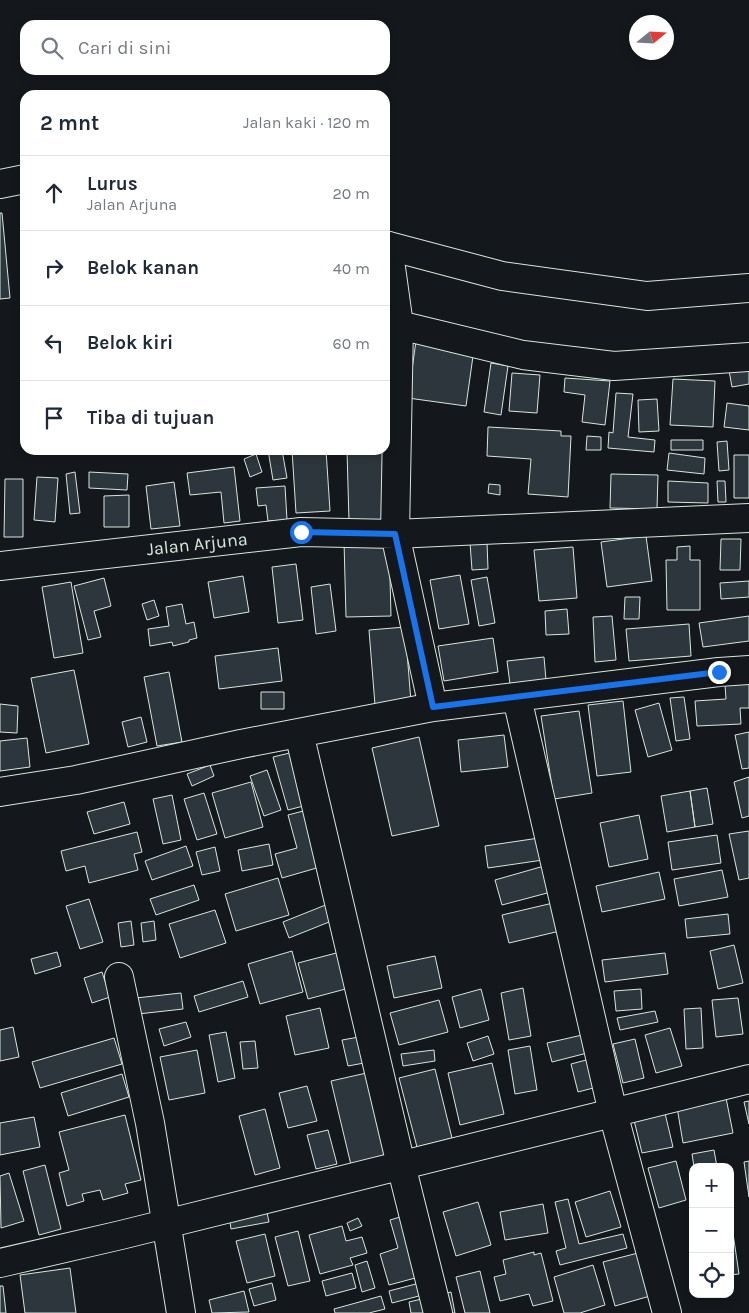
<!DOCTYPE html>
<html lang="id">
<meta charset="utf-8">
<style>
body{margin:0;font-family:Karla,sans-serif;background:#f2f2f3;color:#1f2937}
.controls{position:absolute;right:15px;bottom:15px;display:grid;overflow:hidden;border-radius:10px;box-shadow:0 2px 8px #0003}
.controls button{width:45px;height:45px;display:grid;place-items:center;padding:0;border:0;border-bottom:1px solid #e0e1e3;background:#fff;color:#1f2937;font:25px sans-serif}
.compass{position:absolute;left:629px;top:15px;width:45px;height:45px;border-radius:50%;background:#fff;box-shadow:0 2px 8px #0003;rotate:72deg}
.stop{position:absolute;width:15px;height:15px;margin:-11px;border:4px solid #1a73e8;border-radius:50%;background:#fff}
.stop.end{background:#1a73e8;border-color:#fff;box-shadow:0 1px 5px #0008}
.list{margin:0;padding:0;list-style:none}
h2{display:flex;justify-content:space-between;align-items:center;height:65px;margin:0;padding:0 20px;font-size:21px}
h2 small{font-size:16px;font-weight:400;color:#747a83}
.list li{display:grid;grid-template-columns:32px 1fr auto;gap:15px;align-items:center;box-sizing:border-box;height:75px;padding:0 20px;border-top:1px solid #e0e1e3}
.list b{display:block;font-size:19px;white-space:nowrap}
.list p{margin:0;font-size:16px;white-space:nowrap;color:#747a83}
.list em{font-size:16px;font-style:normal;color:#747a83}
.icon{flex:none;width:28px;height:28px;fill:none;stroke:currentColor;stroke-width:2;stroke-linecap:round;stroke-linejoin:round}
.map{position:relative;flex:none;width:749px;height:1313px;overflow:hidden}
.search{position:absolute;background:#fff;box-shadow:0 2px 8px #0003;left:20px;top:20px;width:370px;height:55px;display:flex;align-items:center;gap:12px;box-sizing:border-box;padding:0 18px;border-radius:15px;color:#747a83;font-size:19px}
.panel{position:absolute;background:#fff;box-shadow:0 2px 8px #0003;left:20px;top:90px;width:370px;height:365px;border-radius:15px}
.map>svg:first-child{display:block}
</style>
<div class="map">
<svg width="749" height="1313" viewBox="0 0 749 1313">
<rect width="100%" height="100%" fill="#14181c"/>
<path fill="#2c363c" stroke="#d8e6dc" d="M0 213H2L10 298 0 299Z
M25 222V240L22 223Z
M416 341 474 349 466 406 408 398Z
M749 361V384L732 387 728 365Z
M491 363 508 366 501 415 484 412Z
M512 373 540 375 537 413 509 411Z
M565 378 610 381 605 425 582 422 585 395 564 392Z
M673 379 715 381 713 427 670 425Z
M616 393 633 394 628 437 655 440 654 452 608 448 609 432 613 433Z
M657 399 659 431 639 432 638 400Z
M727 403 749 406V430L724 427Z
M488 427 561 431V436H571L568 497 528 494 531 459 487 456Z
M587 436 601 437V450H586Z
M671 440H703V450H671Z
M727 441 729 470 719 471 717 442Z
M193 450H224L193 453Z
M268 450H282L287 478 273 480Z
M292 450H326L330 511 296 513Z
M347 450H385L393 520 349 521Z
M669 453 705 458 704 474 667 470Z
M256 454 262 472 250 477 244 459Z
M734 455H749V498H734Z
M234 467 240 521 224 523 221 492 190 495 187 473Z
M75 472 80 513 70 514 66 474Z
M89 472 128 474 127 490 89 488Z
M611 474 658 475 657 509 610 508Z
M37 477 58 478 55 522 34 520Z
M5 479H23V537H4Z
M668 481 708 483V503L668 502Z
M717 481H725L726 502H718Z
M174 482 180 526 151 529 146 486Z
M489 484 500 485V495L488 493Z
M285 486 287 520 268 521 266 505 258 506 256 488Z
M129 495V527H104V496Z
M646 536 652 581 607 587 601 542Z
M721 539H741L740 570H720Z
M389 540 391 616 346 617 344 541Z
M487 542 488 569 472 570 470 543Z
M690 546V560H700V610H667L666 560H677V547Z
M573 547 577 598 539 601 534 550Z
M296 564 303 620 278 623 272 567Z
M460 575 469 624 439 629 430 580Z
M243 576 249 612 214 618 208 582Z
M487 577 495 623 479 626 471 580Z
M104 578 111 606 94 611 101 637 88 640 74 586Z
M749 581V597L721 599 720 583Z
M71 582 83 653 54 658 42 587Z
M330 584 336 631 316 634 311 587Z
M625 597H640L639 619H624Z
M154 600 159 616 147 620 142 604Z
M182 604 186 624 194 622 197 638 189 640V642L173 646 172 642 150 646 148 629 169 626 166 607Z
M567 609 569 634 546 635 545 611Z
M612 616 616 660 595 662 593 617Z
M749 616V641L703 647 699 623Z
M689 624 691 656 629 661 626 629Z
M405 627 411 702 375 705 369 630Z
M493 638 498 672 444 681 438 646Z
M278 648 282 681 219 689 215 656Z
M544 657 546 680 510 684 507 661Z
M74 670 89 744 46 753 31 678Z
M169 672 182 742 157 746 144 677Z
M749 684V708H740L741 724 697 726 695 701 726 699 725 685Z
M261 692H284V709H261Z
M684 697 690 739 676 741 670 698Z
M623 701 631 772 597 776 588 705Z
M659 703 672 750 648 757 635 710Z
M0 704 18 706 17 733 0 732Z
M579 711 592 793 554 799 541 716Z
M141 717 147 742 128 747 122 722Z
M749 732V768L742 769 735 735Z
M504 735 508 767 461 772 458 740Z
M419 737 439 826 392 836 372 748Z
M27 738 30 767 0 771V741Z
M298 751 311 804 288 810 273 757Z
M210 765 214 776 192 786 187 774Z
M267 770 281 810 264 816 250 776Z
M749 777V816L742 818 734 782Z
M251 782 263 827 225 838 212 793Z
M707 788 713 824 695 827 690 791Z
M690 791 695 827 667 832 661 796Z
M204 793 217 834 197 840 184 799Z
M172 795 181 840 163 844 153 799Z
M124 802 130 824 94 834 87 812Z
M307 810 327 865 282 878 275 854 297 848 288 815Z
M639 815 648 859 609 867 600 823Z
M749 831V878L739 880 729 834Z
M137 832 142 852 134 854 138 870 89 883 85 866 66 871 61 851Z
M717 835 721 863 672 870 668 842Z
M539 838 543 860 488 868 485 846Z
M269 844 273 865 242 871 238 850Z
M186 846 193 866 152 880 145 861Z
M215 847 220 871 202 875 196 852Z
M544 866 551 892 502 905 495 880Z
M722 870 728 897 679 906 674 879Z
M659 872 665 899 602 912 596 886Z
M278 878 289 915 236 931 225 894Z
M194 885 199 900 156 915 150 899Z
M89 899 103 942 80 949 66 906Z
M553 903 560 931 509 943 502 915Z
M328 904 334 920 289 938 283 922Z
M215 910 226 943 180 958 169 924Z
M728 914 730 934 687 938 685 919Z
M131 921 134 945 121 947 118 923Z
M154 921 156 940 143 942 141 923Z
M734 945 743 983 718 989 710 951Z
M292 951 303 992 260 1004 248 964Z
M344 951 353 987 308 999 298 963Z
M57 952 61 966 35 974 31 959Z
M665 953 668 974 605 982 602 960Z
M435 956 442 988 394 998 387 966Z
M102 972 110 997 92 1003 84 978Z
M243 981 248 997 199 1012 194 996Z
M523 988 531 1036 509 1040 501 993Z
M481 989 489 1020 460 1028 452 997Z
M641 989 642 1009 616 1011 614 991Z
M181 993 183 1009 138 1014 136 998Z
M738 998 743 1034 716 1037 712 1000Z
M439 1000 448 1032 399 1045 390 1013Z
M320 1008 329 1048 295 1055 286 1016Z
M701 1008 703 1048 686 1049 684 1009Z
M655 1011 658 1022 620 1030 617 1018Z
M186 1022 191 1037 164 1046 159 1029Z
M13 1027 19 1057 0 1061V1030Z
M670 1028 682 1066 656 1073 645 1035Z
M226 1032 235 1078 218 1082 209 1035Z
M591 1033 595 1051 552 1062 547 1043Z
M488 1036 494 1054 473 1061 467 1043Z
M359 1037 364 1063 348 1066 342 1040Z
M114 1038 122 1064 40 1088 32 1062Z
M635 1039 644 1078 623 1083 613 1044Z
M255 1041 258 1068 243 1069 240 1042Z
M530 1046 537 1090 515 1094 508 1050Z
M197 1050 205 1093 169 1100 160 1057Z
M434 1050 435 1061 403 1066 401 1054Z
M590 1059 597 1087 578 1092 571 1064Z
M492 1063 504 1114 460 1125 448 1073Z
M435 1069 452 1138 417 1147 399 1078Z
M371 1072 391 1156 351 1165 331 1081Z
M122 1074 129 1097 68 1116 61 1093Z
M307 1086 317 1121 288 1128 279 1093Z
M726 1098 733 1133 683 1143 677 1107Z
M749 1101V1124L744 1102Z
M265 1109 280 1168 255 1175 239 1116Z
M664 1109 673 1147 642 1153 633 1116Z
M125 1115 141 1180 125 1184 128 1193 103 1200 100 1190 82 1194 84 1201 67 1206 59 1173 69 1170 59 1132Z
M34 1117 40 1147 0 1155V1123Z
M328 1130 337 1164 316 1169 307 1135Z
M714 1150 717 1167H694L692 1154Z
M676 1161 686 1200 659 1208 648 1168Z
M749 1161V1197L744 1162Z
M45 1165 61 1229 39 1235 23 1171Z
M9 1173 24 1221 1 1228 0 1176Z
M610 1191 621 1227 586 1237 575 1202Z
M568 1199 579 1244 623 1234 627 1248 560 1265 556 1251 566 1248 555 1202Z
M478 1202 491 1245 456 1256 443 1212Z
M543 1204 548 1233 505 1240 500 1212Z
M266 1208 269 1222 231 1229 229 1215Z
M420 1211 438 1272 389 1285 380 1254 398 1248 390 1220Z
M730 1213 739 1274 730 1275Z
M358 1218 362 1226 350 1231 347 1223Z
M342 1226 346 1241 362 1237 367 1253 350 1258 353 1265 320 1274 309 1235Z
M298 1231 310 1281 288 1286 275 1237Z
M265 1234 275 1276 247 1283 236 1241Z
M534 1252V1255L541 1253 553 1301 533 1306 529 1294 500 1301 494 1277 506 1274 503 1260Z
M638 1253 650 1296 615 1306 603 1262Z
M367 1261 375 1288 362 1292 355 1265Z
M593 1265 605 1305 580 1313H564L554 1277Z
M70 1268 76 1313H25L20 1275Z
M480 1271 490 1313H465L456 1277Z
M352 1273 356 1288 326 1296 322 1281Z
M435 1279 438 1291 392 1303 389 1291Z
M272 1283 276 1300 254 1306 249 1289Z
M0 1286H3L6 1313H0Z
M244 1291 249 1312 212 1313 209 1300Z
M451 1292 455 1313H411L409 1302Z
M381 1296 385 1309 369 1313H335L334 1309Z"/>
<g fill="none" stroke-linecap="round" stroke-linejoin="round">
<defs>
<path id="minor" d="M388 246 399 325 395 534 433 707
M385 319 399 325 523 355 614 366 749 357
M0 566 301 532 395 534 749 518
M517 698 613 1113 667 1313
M299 733 401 1165 438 1313
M0 792 76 780 241 744 433 707 719 672 749 670
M119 977 150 1123 181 1313
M0 1263 121 1235 749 1079"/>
<path id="major" d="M0 184 25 179
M385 245 502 276 647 296 749 288"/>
</defs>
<use href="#minor" stroke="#d8e6dc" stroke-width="30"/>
<use href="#major" stroke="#d8e6dc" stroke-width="30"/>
<use href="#minor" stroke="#14181c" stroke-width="28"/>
<use href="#major" stroke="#14181c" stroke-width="28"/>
</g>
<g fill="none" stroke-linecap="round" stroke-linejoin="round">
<path stroke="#1a73e8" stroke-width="6" d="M301 532 395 534 433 707 719 672"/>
</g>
<g text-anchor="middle" stroke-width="4" stroke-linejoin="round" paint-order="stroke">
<g font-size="18" fill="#d8e6dc" stroke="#14181c">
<text transform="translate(197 544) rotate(-6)" y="6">Jalan Arjuna</text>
</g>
</g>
</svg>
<div class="controls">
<button>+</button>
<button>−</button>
<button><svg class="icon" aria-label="locate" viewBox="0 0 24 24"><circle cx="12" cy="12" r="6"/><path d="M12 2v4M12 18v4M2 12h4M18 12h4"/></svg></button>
</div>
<svg class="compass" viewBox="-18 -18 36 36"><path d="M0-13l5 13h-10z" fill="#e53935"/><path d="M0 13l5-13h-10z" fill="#747a83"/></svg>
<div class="stop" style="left:301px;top:532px"></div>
<div class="stop end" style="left:719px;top:672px"></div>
<div class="search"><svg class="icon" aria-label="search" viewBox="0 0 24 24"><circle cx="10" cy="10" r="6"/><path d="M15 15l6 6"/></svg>Cari di sini</div>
<section class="panel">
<h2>2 mnt<small>Jalan kaki · 120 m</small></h2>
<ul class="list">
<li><svg class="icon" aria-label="ahead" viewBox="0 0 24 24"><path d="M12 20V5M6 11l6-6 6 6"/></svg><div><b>Lurus</b><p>Jalan Arjuna</p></div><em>20 m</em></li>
<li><svg class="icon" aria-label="right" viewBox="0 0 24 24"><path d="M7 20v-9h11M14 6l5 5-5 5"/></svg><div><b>Belok kanan</b></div><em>40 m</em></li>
<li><svg class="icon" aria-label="left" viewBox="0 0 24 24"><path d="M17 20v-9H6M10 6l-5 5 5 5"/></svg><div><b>Belok kiri</b></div><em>60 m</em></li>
<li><svg class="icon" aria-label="arrive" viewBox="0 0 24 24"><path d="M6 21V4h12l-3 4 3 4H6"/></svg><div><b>Tiba di tujuan</b></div></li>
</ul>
</section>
</div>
